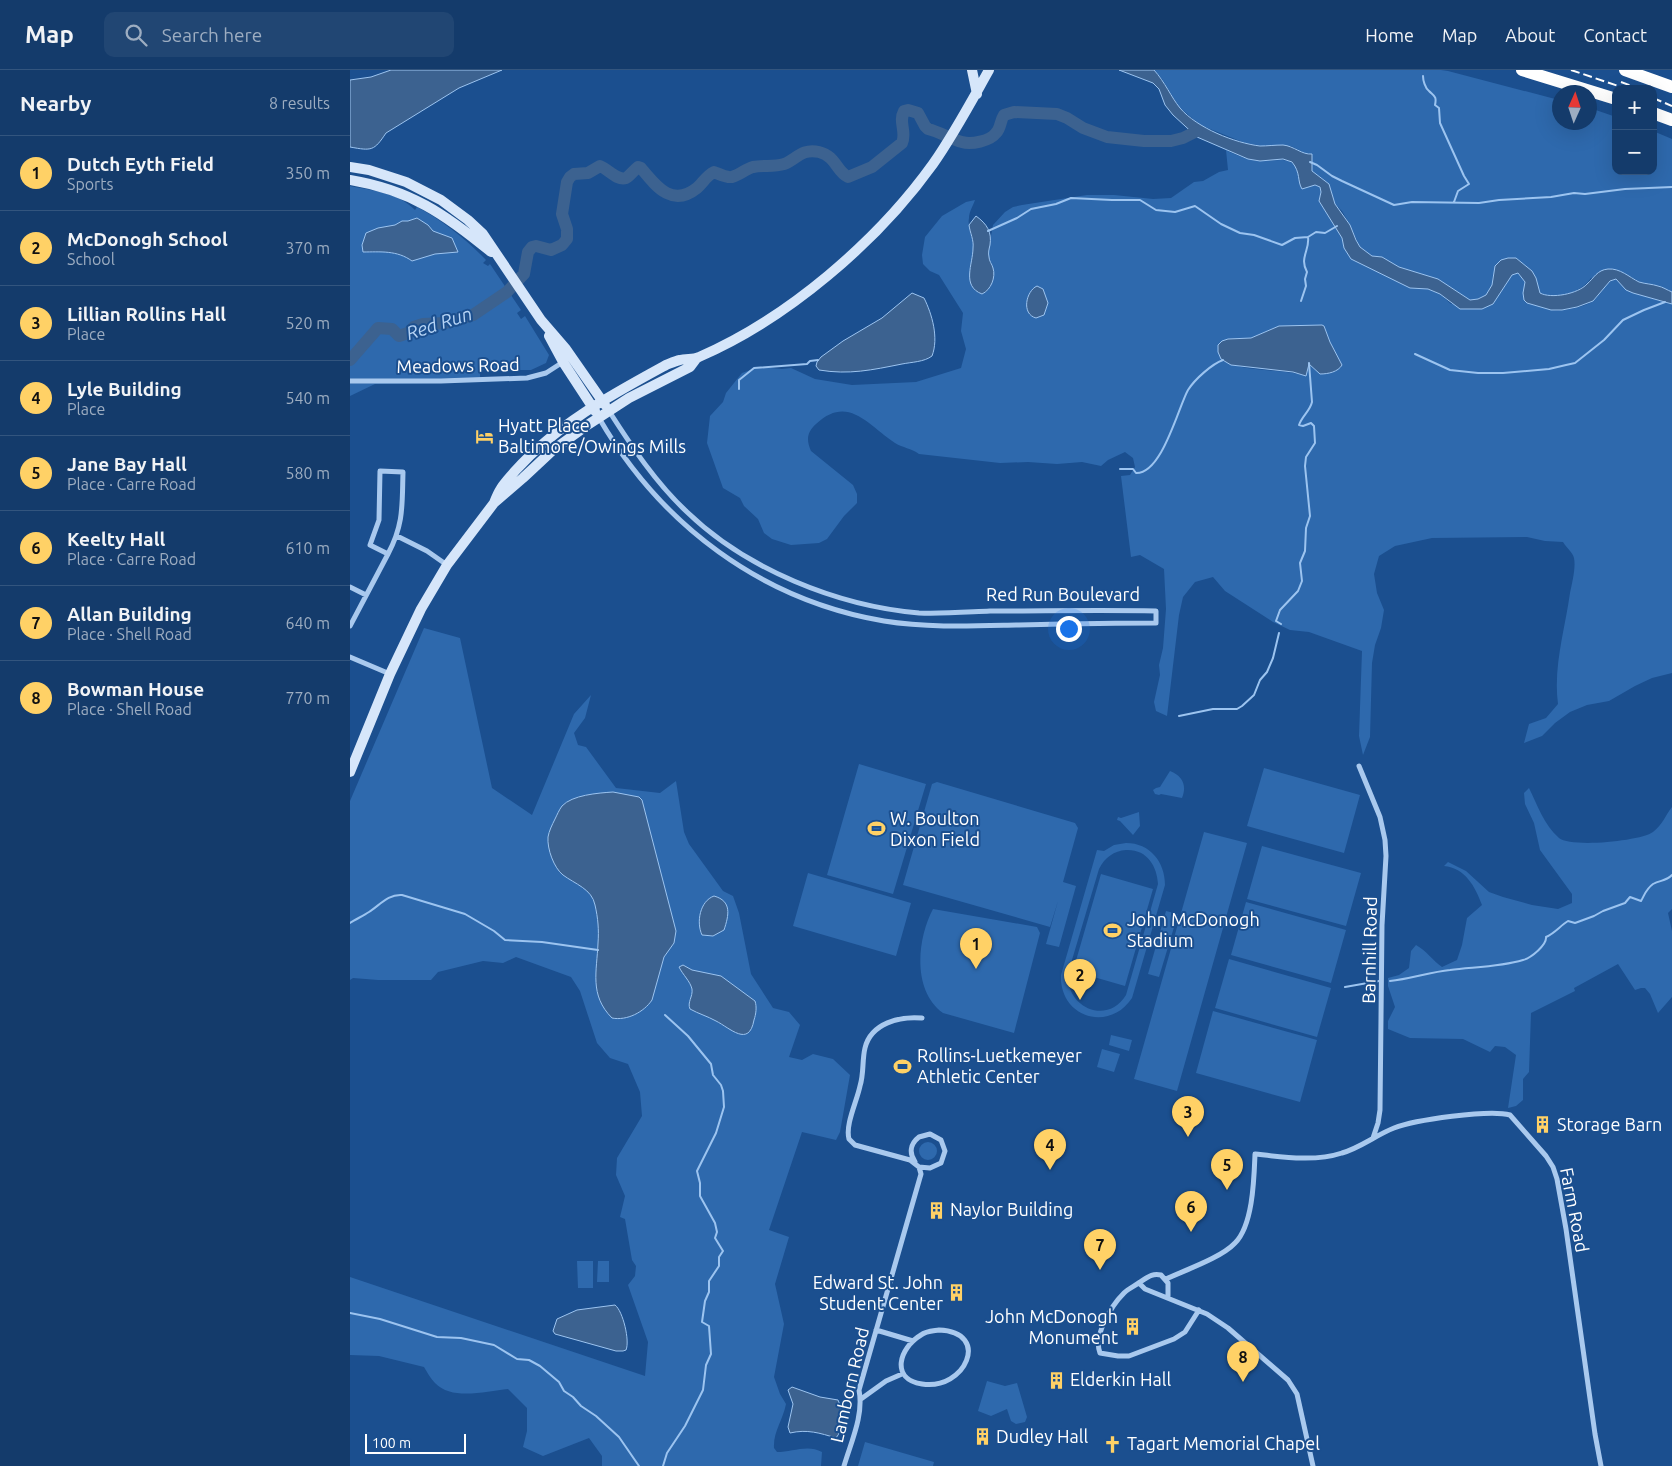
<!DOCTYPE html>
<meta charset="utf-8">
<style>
body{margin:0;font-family:Ubuntu,sans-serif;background:#214673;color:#f1f3f6}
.controls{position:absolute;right:15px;top:15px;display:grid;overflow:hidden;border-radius:10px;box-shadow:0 5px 20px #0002}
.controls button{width:45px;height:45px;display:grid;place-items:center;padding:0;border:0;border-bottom:1px solid #33557e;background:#143b6b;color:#f1f3f6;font:25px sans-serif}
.compass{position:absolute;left:1202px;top:15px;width:45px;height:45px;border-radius:50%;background:#143b6b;box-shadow:0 5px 20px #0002;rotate:3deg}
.scale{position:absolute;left:15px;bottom:12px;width:101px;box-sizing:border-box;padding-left:5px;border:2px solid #fff;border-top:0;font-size:14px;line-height:18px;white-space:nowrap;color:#fff;-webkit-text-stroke:4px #1b4f8f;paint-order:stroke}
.you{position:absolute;left:718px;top:558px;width:18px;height:18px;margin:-12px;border:4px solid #fff;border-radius:50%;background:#1a73e8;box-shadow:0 0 0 8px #1a73e833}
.badge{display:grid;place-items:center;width:32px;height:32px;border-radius:50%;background:#ffd166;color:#111;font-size:16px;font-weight:700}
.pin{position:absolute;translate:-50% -41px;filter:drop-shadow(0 1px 2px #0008)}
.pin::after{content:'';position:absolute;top:26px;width:18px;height:15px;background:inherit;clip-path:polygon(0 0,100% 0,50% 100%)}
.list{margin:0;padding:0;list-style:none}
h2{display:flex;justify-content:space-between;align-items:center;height:65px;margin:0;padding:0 20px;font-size:21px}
h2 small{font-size:16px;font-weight:400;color:#9dadc1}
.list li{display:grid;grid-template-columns:32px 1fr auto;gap:15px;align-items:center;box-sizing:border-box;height:75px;padding:0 20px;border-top:1px solid #33557e}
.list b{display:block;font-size:19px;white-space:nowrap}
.list p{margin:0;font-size:16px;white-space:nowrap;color:#9dadc1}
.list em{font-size:16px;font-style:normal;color:#9dadc1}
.icon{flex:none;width:28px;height:28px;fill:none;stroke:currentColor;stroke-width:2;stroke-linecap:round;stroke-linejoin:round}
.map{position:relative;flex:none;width:1322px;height:1396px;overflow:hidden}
header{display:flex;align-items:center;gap:30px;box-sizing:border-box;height:70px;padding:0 25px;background:#143b6b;border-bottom:1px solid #33557e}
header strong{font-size:24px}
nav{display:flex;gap:28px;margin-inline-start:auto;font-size:18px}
.search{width:350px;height:45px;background:#214673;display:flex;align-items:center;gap:12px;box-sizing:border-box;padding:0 18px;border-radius:10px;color:#9dadc1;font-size:19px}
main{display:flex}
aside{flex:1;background:#143b6b}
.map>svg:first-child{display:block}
</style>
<header>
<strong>Map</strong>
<div class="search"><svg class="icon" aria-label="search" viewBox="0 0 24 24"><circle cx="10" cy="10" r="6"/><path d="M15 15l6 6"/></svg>Search here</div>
<nav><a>Home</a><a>Map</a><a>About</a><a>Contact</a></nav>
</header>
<main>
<aside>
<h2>Nearby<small>8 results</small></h2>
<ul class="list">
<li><span class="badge">1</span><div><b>Dutch Eyth Field</b><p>Sports</p></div><em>350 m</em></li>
<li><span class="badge">2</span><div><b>McDonogh School</b><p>School</p></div><em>370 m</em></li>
<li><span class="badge">3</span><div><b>Lillian Rollins Hall</b><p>Place</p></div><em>520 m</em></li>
<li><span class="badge">4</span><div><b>Lyle Building</b><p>Place</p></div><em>540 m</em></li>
<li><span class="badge">5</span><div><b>Jane Bay Hall</b><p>Place · Carre Road</p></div><em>580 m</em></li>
<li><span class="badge">6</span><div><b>Keelty Hall</b><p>Place · Carre Road</p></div><em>610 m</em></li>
<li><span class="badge">7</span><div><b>Allan Building</b><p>Place · Shell Road</p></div><em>640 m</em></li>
<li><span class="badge">8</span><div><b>Bowman House</b><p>Place · Shell Road</p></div><em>770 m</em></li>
</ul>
</aside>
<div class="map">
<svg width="1322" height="1396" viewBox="0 0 1322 1396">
<rect width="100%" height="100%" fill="#1b4f8f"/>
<path fill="#2e69ad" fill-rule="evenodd" d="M804 0H1091L1098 1 1209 30 1210 52H1240V38L1266 47V101H1303V61L1322 69V222L1310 216 1290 212 1272 202 1241 208C1232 222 1206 231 1190 223L1182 201 1166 188 1143 204 1142 215 1136 225 1128 229 1120 230 1088 209 1049 197 1032 187 1022 186 1010 177 1000 155 992 141 985 134 979 114 962 101 958 85 941 76H912L895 73 850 55 829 37 812 9Z
M876 80C887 86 899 90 911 91 932 91 945 83 951 111L970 117 971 122 969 131 992 168 994 178 1060 218 1078 219 1090 224 1101 234H1143L1162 205 1168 203 1175 212 1178 233C1186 234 1193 238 1201 240 1210 242 1236 237 1243 231 1251 224 1255 212 1266 209L1283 223 1322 234V603L1302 608 1285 616 1259 631 1237 635 1220 642 1205 653 1192 666 1174 673 1179 654 1196 648 1208 634C1203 597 1215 559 1220 523 1222 513 1226 498 1224 488 1223 483 1216 477 1213 472L1195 471 1177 467 1082 468 1045 476 1029 486 1024 504 1027 523 1034 540 1031 558 1025 575 1022 593 1020 667 1013 685 1009 666 1012 581 959 562 940 560 923 552 875 521 863 507 845 512 833 527 829 545 817 646 806 641 804 632 810 605 809 595 813 578 816 539 814 499 790 485 781 487 771 406 780 405 785 397 783 388 775 382 758 390 751 396 732 392 707 394 678 392 650 393 569 384C561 378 553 378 545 373 518 355 498 324 466 354 457 362 456 370 461 381L503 415 507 424V433L494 446 477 469 469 473 441 475 422 469 414 463 408 449 394 436 390 428 373 418 357 373 360 346 373 332 376 323 392 303 409 297 432 299 441 298 465 309 502 315 566 312 611 298 616 279 611 261 613 243 589 205 580 201 573 194 572 185 575 167 592 146 616 132 625 130C623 136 619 142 619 148 617 159 624 169 623 179 622 195 612 216 632 224L636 222 641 216 642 194 639 189 638 183 643 155 655 142 663 137 672 135 737 125H764L803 129 821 128 844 112 853 111 869 102 878 100ZM972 255 974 256 980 272 992 295C976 304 973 309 959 294L956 306C931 298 891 303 871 289L878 269 901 268 924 258 935 256Z
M0 116C24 121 47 122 65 140L67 137C93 151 115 168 136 190L133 193 138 196 140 194 171 240 167 243 171 249 175 246 199 285 196 293 181 300H130V308L98 313 25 314 0 326Z
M74 558 110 568 142 718 182 745 224 644 241 625 235 648 224 663 228 675 236 677 266 718 310 723 326 711 334 762 339 774 373 821 383 826 389 843 401 904 423 938 439 942 450 955 439 987 452 990 463 984 483 989 500 1005 490 1062 486 1070 452 1062 419 1160 439 1167 425 1214 434 1254 424 1307 430 1324 436 1334C433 1350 423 1362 424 1378L427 1382C442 1382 458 1374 472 1382L471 1396H252V1386L239 1368 193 1386 173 1377 177 1361V1338L158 1319C136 1321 102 1331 85 1313 81 1309 77 1302 74 1297L29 1286 0 1285V1207L295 1306 298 1272 278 1215 285 1206 286 1196 282 1190 275 1149 270 1147 275 1126 266 1105 267 1088 292 1046 290 1022 278 994 260 988 247 973 230 921 221 907 166 887 153 893 133 891 88 902 81 910H28L3 908 0 910V731Z
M509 694 576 714 543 824 477 805Z
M914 698 1010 725 994 783 897 756Z
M820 701C833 706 837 716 832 728L811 724 809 725 805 724 803 720 806 718 810 717Z
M587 712 725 753 728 758 713 812 726 816 709 877 696 874 708 831 700 857 553 815 582 714Z
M1179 718C1187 734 1194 755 1209 768 1221 778 1291 771 1303 762 1313 754 1315 746 1322 737V839L1318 843 1322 861V927L1308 943 1300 924 1295 918H1291L1285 920 1268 894 1224 918 1225 921 1181 943 1179 1002 1173 1009V1030L1166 1036 1158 1038 1166 985 1155 977 1145 976 1140 982 1113 969 1060 968 1038 959V951L1045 937 1038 916V908L1049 905 1059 898 1061 881 1066 875C1077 881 1082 890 1092 897L1107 890 1112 875 1117 848 1132 835C1125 816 1115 798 1094 796L1098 792 1116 801 1139 822 1153 827 1182 835 1208 839 1222 833V824L1190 780 1184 753 1175 734 1174 723Z
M789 742 790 756 783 765 770 751 767 750 768 747 771 748Z
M854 762 897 773 827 1021 784 1009Z
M776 773C800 773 815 792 815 815L782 928C759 963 709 947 711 905L747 780 754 781 764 775ZM776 780C797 779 807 796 808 814L776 925C757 957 712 936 719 900L749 799C755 787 764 781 776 780Z
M912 776 1011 803 996 856 897 829Z
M458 803 561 833 546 886 443 856Z
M751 804 803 819 775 916 723 901Z
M896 832 996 860 981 913 881 885Z
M583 839 687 857 690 863 664 963 593 943C562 921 567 869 583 839Z
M816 841 828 844 809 907 798 904Z
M879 889 981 918 967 967 865 938Z
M863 941 967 970 950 1032 846 1003Z
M761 965 782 970 779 981 759 975Z
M752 979 770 984 764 1002 747 997Z
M569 1081a9 9 0 1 1 18 0a9 9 0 1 1-18 0Z
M227 1191H243V1218H228Z
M248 1191H259V1212H247Z
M637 1311 655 1316 667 1313 677 1347 675 1352 666 1354 661 1351 657 1339 641 1346 628 1341Z
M515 1372 584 1392 583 1396H508Z"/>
<path fill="#3c6290" stroke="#9cc4f0" d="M41 0H152L109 18 36 63C24 81 22 81 0 77V10L21 7Z
M769 0H804C815 12 821 27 830 38 847 58 885 73 910 76 917 76 925 75 933 75 944 76 952 85 962 84V101L979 114 985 134 1000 155 1006 170 1010 177 1022 186 1032 187 1049 197 1088 209 1120 230 1128 229 1136 225 1142 215 1145 196 1151 190 1158 188H1166L1182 201 1186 208 1190 223C1201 229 1228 224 1237 214 1244 208 1247 200 1258 199 1270 198 1279 207 1289 212 1296 214 1302 214 1308 216 1313 217 1317 220 1322 222V234L1283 223 1276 220 1266 209 1260 211 1243 231 1227 237 1212 240H1201L1177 233 1174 230 1173 223 1175 212 1168 203 1162 205 1143 234 1132 239H1110L1090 224 1078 219 1060 218 1001 189 994 178 992 168 969 131 971 122 970 117 965 115 952 119C947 111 951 103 942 92L933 89 910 91 898 89 847 67 823 45 815 35 809 19 803 13Z
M626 146C637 154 642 162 640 175 639 179 638 183 639 187 639 191 642 194 643 198 646 207 641 220 632 224 611 216 623 194 623 178 624 170 620 163 619 155Z
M67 148 78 155 83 161 102 168 108 182 85 184 62 191C47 180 30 182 13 182L12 175 16 163 28 158 45 155 52 151H58Z
M687 216 693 219 698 233 694 245 686 248C671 244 676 221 687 216Z
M562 223 574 228C582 244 589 268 582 286 574 292 562 292 552 294 522 300 499 305 469 300L466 296 467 292 471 287 493 271 532 248Z
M972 255 974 256 980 272 992 295C988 302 978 304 970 304L959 294 956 306 943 302 881 295 871 289 868 282V275L872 271 878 269 901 268 929 256Z
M263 722 289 727 292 730 326 861 324 873 314 887 302 930C294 942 277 951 262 948 239 925 247 901 248 873 249 860 248 848 245 835 242 819 225 814 213 805 204 798 197 779 198 767 199 761 202 755 205 749 207 745 209 740 212 736 222 725 248 723 263 722Z
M364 826C382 831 379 845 374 860L363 866 352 865C346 852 350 831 364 826Z
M333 895 342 900 371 906 405 931C407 937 406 944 404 950 399 978 380 958 366 951 357 946 349 944 340 939 337 932 343 927 342 919 340 911 333 905 329 897Z
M265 1235C273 1241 280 1271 276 1280L273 1281H266L205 1264 203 1261 207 1249 227 1240Z
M442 1317 470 1327 488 1330C493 1340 494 1359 486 1368 470 1363 457 1359 440 1363L438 1357 443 1334 438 1320Z"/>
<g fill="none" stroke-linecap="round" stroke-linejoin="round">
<path stroke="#9cc4f0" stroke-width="2" d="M1073 6C1073 10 1075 18 1079 21 1084 26 1087 26 1085 35L1089 38 1090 53 1114 106 1119 114 1108 121 1104 132
M960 92 967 95 982 106 992 111 1044 135 1062 132 1129 133 1149 130 1201 127 1224 123 1235 124 1275 119 1322 117
M638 161 667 148 681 139 706 134 721 128 762 130H790L806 140 825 142 845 136 871 154 890 163 904 165 932 175 945 168 958 167 966 162 975 163 987 156
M951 231 956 216 955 209 957 202C949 188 960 180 958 167
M1065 284 1100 300 1128 303H1153L1199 299 1216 295 1225 293 1254 270 1273 250 1294 240 1315 232
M389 319V310L404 298 457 294 460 291 468 290
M770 399H783L786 403C812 404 828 338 838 320 845 309 862 294 873 290
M931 554 926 551 930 540 948 521 952 511 950 493 955 481 956 458 960 446 955 396 956 387 965 373 964 356 961 353 953 356 949 355C952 346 960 341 962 332L959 293
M829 646 863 639H887L892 636 904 625 910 610 917 602 923 588 929 563
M0 853C6 849 13 846 19 842 30 835 38 824 52 825L115 844 144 861 155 870 192 872 248 880
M1040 911C1060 909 1080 902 1100 900 1124 897 1150 897 1173 890 1181 888 1197 875 1196 867 1205 863 1210 856 1218 851L1225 853 1244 846 1253 841 1275 833 1280 827 1291 831C1295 824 1296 819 1303 814 1310 810 1317 811 1322 805
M995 917 1029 911
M0 1243 30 1249 87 1267 111 1268 144 1275 167 1289 179 1290 190 1296 209 1312 214 1321 223 1327 231 1336 246 1346 269 1367 289 1396
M313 1396 317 1383 335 1356 353 1320 356 1295 361 1284 359 1256 352 1252 355 1231 359 1222V1211L369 1196V1187L373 1181 365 1168 367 1162 365 1153 350 1126V1113L347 1101 366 1063 374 1037 373 1021 371 1015 363 1005 361 994 338 966 315 945"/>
<path stroke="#3c6290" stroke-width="12" d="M0 290 28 258 42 259 49 266 58 263 64 257 73 254 95 253 123 245 157 222 174 204 178 182 182 177 186 176 201 180 212 175 217 169V159L212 144 217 112 220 107 224 104 238 103 250 96C258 99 267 111 276 108 280 106 284 100 288 97L291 98C306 116 322 138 347 118 353 113 356 106 364 102 369 104 377 108 382 107 389 105 396 99 403 97 413 95 424 97 434 94 446 90 451 78 469 82 486 86 486 101 498 107L522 97 552 73C557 62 548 52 554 41L558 40 568 43 575 56 578 59C590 62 601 69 612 72 621 75 640 71 646 63 651 58 650 51 654 45L664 42 707 44 717 48 733 58 757 67 794 71H821L833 68 847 61"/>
<path stroke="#a9c9ee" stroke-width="5" d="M0 311H91L177 308 196 303 213 292
M249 348C311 455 411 530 534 551 577 558 623 556 666 555 713 554 759 553 806 553V541C751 540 696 541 640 541 617 542 592 544 569 543 487 536 396 499 337 442 306 413 282 377 259 341
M47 466 77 481 97 495
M0 517 16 525
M0 556 38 484C54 454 52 435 53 402L30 401 29 450 20 475 38 484
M0 587 40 604
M1009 696 1030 747 1035 770 1036 786 1032 855 1030 1040 1028 1053 1023 1068
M565 1092C559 1083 560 1074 569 1067L580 1064 591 1070 595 1081 591 1093 580 1098 569 1097
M816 1209C835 1200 871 1188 885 1173 903 1155 904 1109 905 1084 932 1087 965 1092 992 1083 1010 1078 1026 1065 1044 1058 1064 1050 1140 1039 1160 1045L1196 1086 1203 1097 1207 1109 1216 1159 1245 1364 1251 1396
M789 1213 795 1219 857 1244 878 1258 938 1310 947 1324 963 1396
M818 1227V1213L811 1205C802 1203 798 1207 790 1212 785 1216 779 1218 774 1223 761 1236 743 1266 750 1283L768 1286H779L824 1269 835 1262 849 1240
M526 1260 563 1271
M589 1260C642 1262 615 1321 572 1314 540 1309 549 1278 571 1265 576 1261 583 1261 589 1260Z
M511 1329 536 1311 552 1304
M494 1396C501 1372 514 1345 509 1320L571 1104 569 1097 560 1090 505 1075 499 1069C495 1055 507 1031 510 1016 514 1004 512 990 515 978 521 953 550 946 572 948"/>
<path stroke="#d6e6fa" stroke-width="10" d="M622 0 627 24
M0 97 19 100 56 112 91 130 118 150 133 164 191 250 216 279 255 335
M0 110C60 120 95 144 141 182
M199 266 213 292 245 341
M144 433C150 417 154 414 165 401 207 354 261 325 316 295 321 293 325 291 330 290 336 288 343 290 349 287 437 249 527 172 583 94 604 64 621 32 639 0
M0 702 40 604 71 539 97 495 144 433 173 408 203 380 239 354 279 328 340 297 346 289"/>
<path stroke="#fff" stroke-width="12" d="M1172 0 1266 29
M1275 0 1322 17
M1303 43 1322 50"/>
<path stroke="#fff" stroke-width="2" stroke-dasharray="9 4" stroke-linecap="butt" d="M1221 0 1277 19
M1271 12 1290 19
M1303 28 1322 36"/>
</g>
<defs>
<symbol id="hotel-bare" viewBox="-9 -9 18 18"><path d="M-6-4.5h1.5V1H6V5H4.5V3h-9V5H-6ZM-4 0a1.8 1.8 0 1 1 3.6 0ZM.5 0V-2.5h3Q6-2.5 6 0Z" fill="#ffd166" stroke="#1b4f8f" stroke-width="2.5" paint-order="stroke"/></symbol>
<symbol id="stadium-bare" viewBox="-9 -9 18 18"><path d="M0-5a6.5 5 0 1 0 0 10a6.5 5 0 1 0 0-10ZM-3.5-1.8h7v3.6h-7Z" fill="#ffd166" stroke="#1b4f8f" stroke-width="2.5" paint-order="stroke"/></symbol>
<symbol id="building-bare" viewBox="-9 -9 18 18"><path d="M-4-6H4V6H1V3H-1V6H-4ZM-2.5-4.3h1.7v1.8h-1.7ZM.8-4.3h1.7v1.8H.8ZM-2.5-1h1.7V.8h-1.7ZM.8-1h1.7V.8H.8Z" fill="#ffd166" stroke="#1b4f8f" stroke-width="2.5" paint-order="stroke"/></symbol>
<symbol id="church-bare" viewBox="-9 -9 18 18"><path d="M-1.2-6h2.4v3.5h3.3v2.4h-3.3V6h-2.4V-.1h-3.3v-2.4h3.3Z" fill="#ffd166" stroke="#1b4f8f" stroke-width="2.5" paint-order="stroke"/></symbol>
</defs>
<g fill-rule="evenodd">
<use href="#hotel-bare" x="122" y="354" width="25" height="25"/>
<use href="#stadium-bare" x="514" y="746" width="25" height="25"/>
<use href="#stadium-bare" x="750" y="848" width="25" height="25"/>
<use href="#stadium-bare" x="540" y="984" width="25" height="25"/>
<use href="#building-bare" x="1180" y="1042" width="25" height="25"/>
<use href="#building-bare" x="574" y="1128" width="25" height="25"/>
<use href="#building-bare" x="594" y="1210" width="25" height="25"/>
<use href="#building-bare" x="770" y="1244" width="25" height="25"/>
<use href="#building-bare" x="694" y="1298" width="25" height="25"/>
<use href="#building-bare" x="620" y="1354" width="25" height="25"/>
<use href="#church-bare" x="750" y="1362" width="25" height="25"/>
</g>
<g text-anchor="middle" stroke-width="4" stroke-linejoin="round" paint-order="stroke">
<g font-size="18" fill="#fff" stroke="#1b4f8f">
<text transform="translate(108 296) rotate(-1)" y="6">Meadows Road</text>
<text x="713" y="531">Red Run Boulevard</text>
<text transform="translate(1020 880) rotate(-89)" y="6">Barnhill Road</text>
<text transform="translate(1224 1140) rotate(79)" y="6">Farm Road</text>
<text transform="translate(500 1315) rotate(-77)" y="6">Lamborn Road</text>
</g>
<g font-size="18" fill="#fff" stroke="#1b4f8f" text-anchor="start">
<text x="148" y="362">Hyatt Place<tspan x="148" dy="21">Baltimore/Owings Mills</tspan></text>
<text x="540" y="755">W. Boulton<tspan x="540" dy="21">Dixon Field</tspan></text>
<text x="777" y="856">John McDonogh<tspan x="777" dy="21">Stadium</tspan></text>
<text x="567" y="992">Rollins-Luetkemeyer<tspan x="567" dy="21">Athletic Center</tspan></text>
<text x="1207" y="1061">Storage Barn</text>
<text x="600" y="1146">Naylor Building</text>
<text x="593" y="1219" text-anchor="end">Edward St. John<tspan x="593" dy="21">Student Center</tspan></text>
<text x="768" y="1253" text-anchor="end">John McDonogh<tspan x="768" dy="21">Monument</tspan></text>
<text x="720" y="1316">Elderkin Hall</text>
<text x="646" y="1373">Dudley Hall</text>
<text x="777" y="1380">Tagart Memorial Chapel</text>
</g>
<g font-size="19" font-style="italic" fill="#b5d3f5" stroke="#1b4f8f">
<text transform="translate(89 253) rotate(-18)" y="7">Red Run</text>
</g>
</g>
</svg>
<div class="controls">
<button>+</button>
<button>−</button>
</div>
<svg class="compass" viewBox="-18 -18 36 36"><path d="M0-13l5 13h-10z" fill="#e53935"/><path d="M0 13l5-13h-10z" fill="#9dadc1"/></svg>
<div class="scale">100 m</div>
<div class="you"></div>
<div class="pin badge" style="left:626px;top:899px">1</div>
<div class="pin badge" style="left:730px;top:930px">2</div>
<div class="pin badge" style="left:838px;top:1067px">3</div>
<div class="pin badge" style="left:700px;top:1100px">4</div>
<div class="pin badge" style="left:877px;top:1120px">5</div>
<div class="pin badge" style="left:841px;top:1162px">6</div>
<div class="pin badge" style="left:750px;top:1200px">7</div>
<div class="pin badge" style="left:893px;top:1312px">8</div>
</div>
</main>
